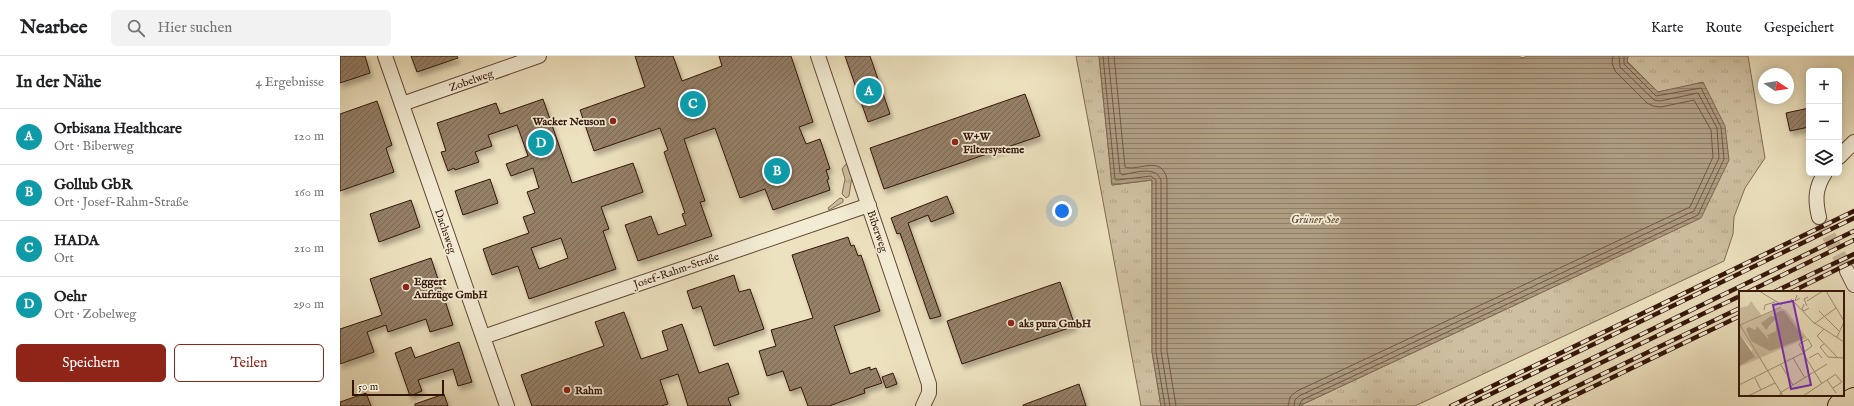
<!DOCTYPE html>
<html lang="de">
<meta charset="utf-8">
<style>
body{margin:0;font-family:"IM FELL English",serif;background:#f2f2f2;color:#202124}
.controls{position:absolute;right:12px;top:12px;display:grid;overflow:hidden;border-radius:6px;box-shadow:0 2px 10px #0003}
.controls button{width:36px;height:36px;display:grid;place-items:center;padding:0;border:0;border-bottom:1px solid #e0e0e0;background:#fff;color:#202124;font:20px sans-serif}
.compass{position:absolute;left:1418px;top:12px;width:36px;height:36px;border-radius:50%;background:#fff;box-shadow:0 2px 10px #0003;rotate:102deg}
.scale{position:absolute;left:12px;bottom:10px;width:92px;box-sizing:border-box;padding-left:4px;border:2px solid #351509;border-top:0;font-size:11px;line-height:14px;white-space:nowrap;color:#351509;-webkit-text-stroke:3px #f3ecd5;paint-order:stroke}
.you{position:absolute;left:722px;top:155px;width:14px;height:14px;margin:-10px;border:3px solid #fff;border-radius:50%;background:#1a73e8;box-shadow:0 0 0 6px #1a73e833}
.badge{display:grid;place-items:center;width:26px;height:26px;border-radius:50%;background:#8f2418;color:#fff;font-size:13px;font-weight:700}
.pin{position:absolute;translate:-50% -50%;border:2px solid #fff;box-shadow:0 1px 4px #0006}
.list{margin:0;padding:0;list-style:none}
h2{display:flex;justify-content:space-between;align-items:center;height:52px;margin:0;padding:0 16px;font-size:17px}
h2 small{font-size:13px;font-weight:400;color:#757577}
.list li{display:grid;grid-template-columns:26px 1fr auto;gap:12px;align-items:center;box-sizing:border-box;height:56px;padding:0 16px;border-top:1px solid #e0e0e0}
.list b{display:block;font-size:15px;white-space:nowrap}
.list p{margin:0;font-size:13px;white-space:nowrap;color:#757577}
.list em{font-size:13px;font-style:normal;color:#757577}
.actions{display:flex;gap:8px;padding:12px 16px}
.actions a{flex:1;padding:9px 0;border:1px solid #8f2418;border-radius:6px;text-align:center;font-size:14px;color:#8f2418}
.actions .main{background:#8f2418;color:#fff}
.icon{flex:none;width:22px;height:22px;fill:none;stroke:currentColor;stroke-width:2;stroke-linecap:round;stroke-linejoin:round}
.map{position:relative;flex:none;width:1514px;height:350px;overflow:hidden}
header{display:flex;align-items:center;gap:24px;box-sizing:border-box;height:56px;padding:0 20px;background:#fff;border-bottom:1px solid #e0e0e0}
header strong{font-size:19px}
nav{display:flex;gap:22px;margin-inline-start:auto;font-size:14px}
.search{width:280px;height:36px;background:#f2f2f2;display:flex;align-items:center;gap:10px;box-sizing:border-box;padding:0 14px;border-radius:6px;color:#757577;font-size:15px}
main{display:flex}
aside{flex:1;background:#fff}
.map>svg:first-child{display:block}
</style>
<header>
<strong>Nearbee</strong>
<div class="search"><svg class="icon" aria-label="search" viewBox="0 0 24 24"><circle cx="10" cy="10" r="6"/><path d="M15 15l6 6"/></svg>Hier suchen</div>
<nav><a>Karte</a><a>Route</a><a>Gespeichert</a></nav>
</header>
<main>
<aside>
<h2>In der Nähe<small>4 Ergebnisse</small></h2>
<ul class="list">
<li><span class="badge" style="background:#0f9aa8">A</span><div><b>Orbisana Healthcare</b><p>Ort · Biberweg</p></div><em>120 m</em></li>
<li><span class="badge" style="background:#0f9aa8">B</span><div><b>Gollub GbR</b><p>Ort · Josef-Rahm-Straße</p></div><em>160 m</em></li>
<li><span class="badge" style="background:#0f9aa8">C</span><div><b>HADA</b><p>Ort</p></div><em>210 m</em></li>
<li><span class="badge" style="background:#0f9aa8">D</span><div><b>Oehr</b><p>Ort · Zobelweg</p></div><em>290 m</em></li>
</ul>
<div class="actions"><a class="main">Speichern</a><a>Teilen</a></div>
</aside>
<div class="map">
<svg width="1514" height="350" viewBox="0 0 1514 350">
<defs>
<pattern id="grass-tufts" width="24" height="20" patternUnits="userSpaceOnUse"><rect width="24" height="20" fill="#cebfa0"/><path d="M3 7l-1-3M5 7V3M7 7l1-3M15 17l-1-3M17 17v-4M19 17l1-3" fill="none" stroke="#b2a388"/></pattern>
<pattern id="water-rules" width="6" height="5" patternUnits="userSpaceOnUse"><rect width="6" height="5" fill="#ae9c81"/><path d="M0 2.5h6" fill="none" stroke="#8e7e68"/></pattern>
<pattern id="building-hatch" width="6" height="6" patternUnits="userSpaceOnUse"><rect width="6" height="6" fill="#958068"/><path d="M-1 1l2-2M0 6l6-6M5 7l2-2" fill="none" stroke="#7a6854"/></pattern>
<filter id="shadow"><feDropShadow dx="2.5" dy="4.5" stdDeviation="2" flood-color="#0004"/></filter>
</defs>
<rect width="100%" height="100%" fill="#ede2bf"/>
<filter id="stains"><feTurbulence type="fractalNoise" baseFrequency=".005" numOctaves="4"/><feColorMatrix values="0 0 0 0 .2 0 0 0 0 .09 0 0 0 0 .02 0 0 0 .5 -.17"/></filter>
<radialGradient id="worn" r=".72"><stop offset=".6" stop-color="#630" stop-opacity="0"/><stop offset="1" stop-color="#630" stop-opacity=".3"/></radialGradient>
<path fill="url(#grass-tufts)" stroke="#826a54" d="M736 0H759L772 129 812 124V296L821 350H801Z
M1288 0H1408L1425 102 1405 132 1394 161 1393 178 1384 205 1075 350H959L1243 217 1363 27 1318 36 1287 5Z
M509 108 512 120 509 140 506 142 502 138 505 123 502 113 505 109Z
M500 142 503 143V146L489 154 488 152Z"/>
<path fill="url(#water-rules)" stroke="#7e6651" d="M759 0H1179L1182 2 1188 0H1288L1287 6 1318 36 1363 26 1385 70 1389 104 1361 162 959 350H821L812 296V124L772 129Z"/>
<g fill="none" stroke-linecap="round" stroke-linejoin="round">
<path stroke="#725845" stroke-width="1" d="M763 0 775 123 777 124 811 120 816 124V296L825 350
M768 0 780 117 782 119C793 117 816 109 821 124V295L830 350
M774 0 785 111C799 116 821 98 827 123V295L836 350
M948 350 950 341 957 335 1350 151 1373 101 1371 74 1354 44 1321 51 1313 50 1307 47 1275 15 1272 7 1273 0
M954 350 955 344 959 340 1354 155 1379 102 1377 72 1358 37 1320 45 1314 44 1280 11 1279 0
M959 350 962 344 1358 159 1384 103 1381 71 1361 32 1316 40 1284 8V0"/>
</g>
<path fill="url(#building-hatch)" stroke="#351509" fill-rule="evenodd" filter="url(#shadow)" d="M0 0H25L30 17 0 27Z
M71 0H117L118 2 77 16Z
M295 0H333L342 25 382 10 379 0H451L473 66 459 71 466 88 480 83 490 113 486 114 489 123 487 124 490 134 433 154 425 133 400 142 375 72 344 83 365 145 360 146 372 180 298 205 285 169 311 160 318 179 346 169 342 158 345 157 324 96 328 94 320 72 254 95 240 54 305 31Z
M505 0H530L550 58 528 66Z
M685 38 700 80 544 133 530 92Z
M203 43 232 127 293 107 303 136 261 151 269 173 263 175 276 213 189 243 178 210 152 219 143 193 189 177 183 161 195 157 187 136 199 132 193 112 171 120 166 108 188 100 177 69 148 79 152 90 135 96 139 106 115 114 114 112 108 115 101 96 106 95 97 67 156 47 160 58ZM221 182 228 202 199 213 191 192Z
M37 45 52 89 46 92 54 116 0 135V58Z
M1469 52V71L1450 75 1446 57Z
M150 123 158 147 123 159 115 135Z
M607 140 614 157 591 166 588 159 568 167 601 260 590 263 560 177 557 178 551 162Z
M71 144 80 171 39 186 30 158Z
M508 181 511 190 514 189 518 200 521 199 540 255 494 270 510 318 530 311V314L536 312 542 327 524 333 525 337 489 350H468L461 331 450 335 443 315 427 320 419 295 436 290 431 274 473 262 452 199Z
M91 202 113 269 90 276 86 263 48 276 46 269 27 276 34 296 0 308V273L42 259 30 223Z
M394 219 399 236 410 233 424 273 374 290 361 250 353 253 347 235Z
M720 226 735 270 622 308 607 265Z
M284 256 301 303 328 294 322 275 342 268 359 317 388 307 399 338 388 342 391 350H348L338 318 320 324 328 348 321 350H192L181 319 264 290 255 266Z
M119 286 132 326 118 330 113 313 78 324 82 335 70 340 55 297 71 291 75 302Z
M553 317 557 328 546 332 542 321Z
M739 328 746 350H683V349Z
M26 337 31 350H0V346Z
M104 338 108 350H75V348Z"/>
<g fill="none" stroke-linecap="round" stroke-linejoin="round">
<path stroke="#c8b99b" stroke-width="14" stroke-dasharray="14 7" stroke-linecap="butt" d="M1479 161 1507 215"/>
<defs>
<path id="street" d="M45 0 167 350
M478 0 589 328V337L583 350
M62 48 199 0
M1499 101 1514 86
M1479 161C1475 144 1475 132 1485 117
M1507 215 1514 229
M143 281 529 149"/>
<path id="primary" d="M1499 350 1514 343"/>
</defs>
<use href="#street" stroke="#634836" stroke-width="16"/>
<use href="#primary" stroke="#351509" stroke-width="24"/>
<use href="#street" stroke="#f3ecd5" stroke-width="14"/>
<use href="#primary" stroke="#ede2bf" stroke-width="22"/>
<defs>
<path id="rail" d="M1408 236 1514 184
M1434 236 1514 198
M1451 236 1514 205
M1111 350 1514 155
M1126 350 1514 162
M1154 350 1514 175
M1171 350 1400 240
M1196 350 1400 252
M1213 350 1400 260"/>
</defs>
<use href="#rail" stroke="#351509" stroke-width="4.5"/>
<use href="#rail" stroke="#f3ecd5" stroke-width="3" stroke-dasharray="9" stroke-linecap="butt"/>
</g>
<g fill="#8f2418" stroke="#f3ecd5" stroke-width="1.5">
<circle cx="273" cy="65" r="4"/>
<circle cx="615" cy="86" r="4"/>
<circle cx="66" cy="231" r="4"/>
<circle cx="671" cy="267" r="4"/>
<circle cx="227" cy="334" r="4"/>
</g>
<g text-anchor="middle" stroke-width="3.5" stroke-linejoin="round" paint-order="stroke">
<g font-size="11" fill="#351509" stroke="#f3ecd5">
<text transform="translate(131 24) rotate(-19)" y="4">Zobelweg</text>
<text transform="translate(106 175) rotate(71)" y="4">Dachsweg</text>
<text transform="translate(538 175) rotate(71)" y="4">Biberweg</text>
<text transform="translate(336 214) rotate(-19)" y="4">Josef-Rahm-Straße</text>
</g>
<g font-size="11" font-weight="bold" fill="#351509" stroke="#f3ecd5" text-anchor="start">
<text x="265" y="69" text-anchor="end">Wacker Neuson</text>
<text x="623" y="84">W+W<tspan x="623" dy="13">Filtersysteme</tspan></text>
<text x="74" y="229">Eggert<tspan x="74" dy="13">Aufzüge GmbH</tspan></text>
<text x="679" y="271">aks pura GmbH</text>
<text x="235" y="338">Rahm</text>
</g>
<g font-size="12" font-style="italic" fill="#654b39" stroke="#f3ecd5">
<text x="975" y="167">Grüner See</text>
</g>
</g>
<g transform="translate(1399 235)">
<rect width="105" height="105" fill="#ede2bf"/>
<path d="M12 10 23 25 41 17 47 19 68 47 0 76 4 71 12 69 13 58 0 42V17L9 15ZM45 20 65 47 49 52 50 53 27 56 12 50 10 37 16 39 18 35 31 52 37 40V28L30 37 26 34Z" fill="#cebfa0" fill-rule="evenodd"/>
<path d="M41 20H45L65 47 31 60 12 50 7 38 10 36 16 39 18 35 30 49 28 44 37 40V28L27 39 22 32 32 25 37 26V22ZM0 42 16 66 0 75Z" fill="#ae9c81"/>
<path fill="none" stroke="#a39076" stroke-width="1" d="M20 0 43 14M87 0 105 30M58 4 56 10 61 7M52 8 74 31 105 51M68 10 84 0M65 13 63 18 65 20 70 17M68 15 65 8 69 6M42 16 1 34 44 105M25 19 26 14 36 11M80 20 100 40M75 33 97 17M85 38 78 45 99 67M98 46 105 31M85 53 81 56 89 66 105 67M64 62 83 93M54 67 66 87M70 67 79 62 83 67M42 74 54 94M16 87 22 99M88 89 97 102M0 94 64 62 73 55 69 48 60 53 64 61M94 97 103 91 97 84M9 105 36 92M41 105V102L88 73M64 105 97 83"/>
<path fill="#7b2cbf" fill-opacity="0.15" stroke="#7b2cbf" stroke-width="2" d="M54 10 72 94 52 98 34 14Z"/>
<rect width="105" height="105" fill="none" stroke="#351509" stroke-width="2"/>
</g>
<rect width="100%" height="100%" filter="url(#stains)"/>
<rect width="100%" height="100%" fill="url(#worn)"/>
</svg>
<div class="controls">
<button>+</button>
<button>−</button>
<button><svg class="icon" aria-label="layers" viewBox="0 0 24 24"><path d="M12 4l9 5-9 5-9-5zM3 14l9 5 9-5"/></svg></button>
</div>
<svg class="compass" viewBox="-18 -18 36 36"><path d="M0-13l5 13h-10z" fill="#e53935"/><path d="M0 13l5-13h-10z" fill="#757577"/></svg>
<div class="scale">50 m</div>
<div class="you"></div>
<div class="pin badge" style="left:529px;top:35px;background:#0f9aa8">A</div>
<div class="pin badge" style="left:437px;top:115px;background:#0f9aa8">B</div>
<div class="pin badge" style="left:353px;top:48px;background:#0f9aa8">C</div>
<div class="pin badge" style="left:201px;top:87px;background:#0f9aa8">D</div>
</div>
</main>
